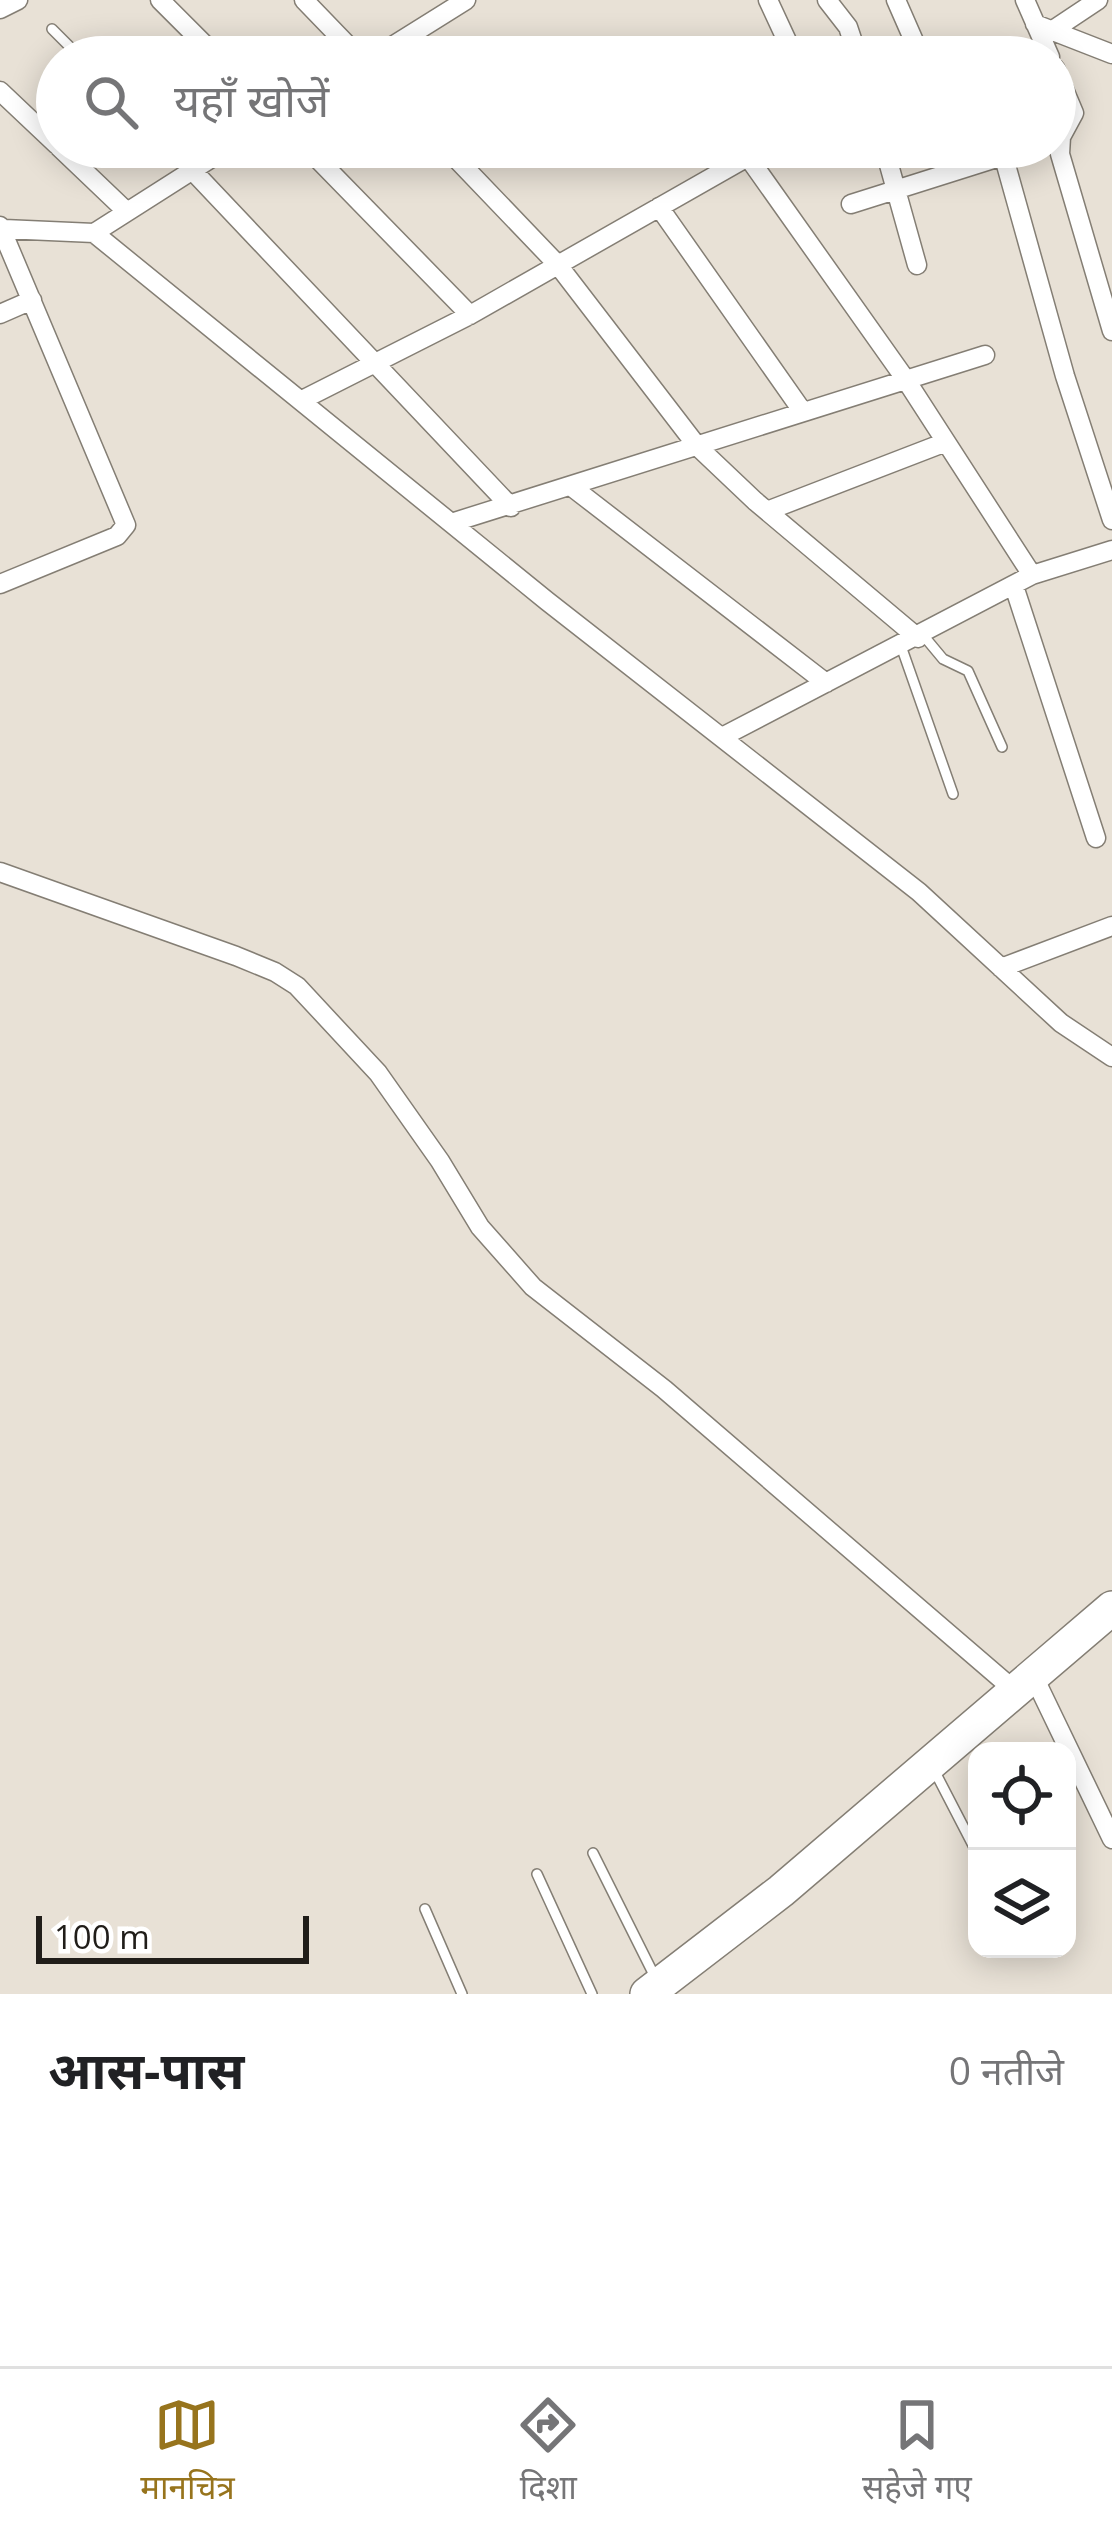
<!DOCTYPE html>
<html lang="hi">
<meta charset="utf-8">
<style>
body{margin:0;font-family:"Open Sans","Noto Sans Devanagari",sans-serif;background:#f2f2f2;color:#202124}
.controls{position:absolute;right:36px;bottom:36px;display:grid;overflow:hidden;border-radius:24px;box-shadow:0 6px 30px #0003}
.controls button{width:108px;height:108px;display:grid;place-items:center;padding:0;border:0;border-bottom:3px solid #e0e0e0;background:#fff;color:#202124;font:60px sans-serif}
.scale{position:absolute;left:36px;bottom:30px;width:273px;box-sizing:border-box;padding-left:12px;border:6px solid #201d19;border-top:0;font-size:33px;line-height:42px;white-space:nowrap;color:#201d19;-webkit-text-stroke:9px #fff;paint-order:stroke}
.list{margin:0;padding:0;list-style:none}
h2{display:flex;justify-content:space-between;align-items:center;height:156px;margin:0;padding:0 48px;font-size:51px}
h2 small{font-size:39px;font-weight:400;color:#757577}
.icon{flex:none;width:66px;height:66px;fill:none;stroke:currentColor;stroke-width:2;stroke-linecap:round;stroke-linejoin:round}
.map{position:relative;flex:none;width:1112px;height:1994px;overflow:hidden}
.search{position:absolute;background:#fff;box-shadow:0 6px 30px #0003;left:36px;right:36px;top:36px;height:132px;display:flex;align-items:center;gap:30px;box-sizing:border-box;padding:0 42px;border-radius:66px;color:#757577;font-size:45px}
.sheet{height:372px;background:#fff}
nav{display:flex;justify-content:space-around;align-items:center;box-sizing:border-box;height:168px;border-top:3px solid #e0e0e0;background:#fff;font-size:33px;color:#757577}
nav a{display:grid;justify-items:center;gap:6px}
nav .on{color:#97741d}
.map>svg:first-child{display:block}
</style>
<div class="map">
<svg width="1112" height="1994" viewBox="0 0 1112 1994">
<rect width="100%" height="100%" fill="#e8e1d6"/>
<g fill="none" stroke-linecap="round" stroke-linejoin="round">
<defs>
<path id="lane" d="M52 29 80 57
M169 147 191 169
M923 635 943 659 968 671 1002 747
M901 646 953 794
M933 1768 977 1853
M593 1853 655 1977
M537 1874 592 1994
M425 1909 462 1994"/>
<path id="street" d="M160 0 217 57
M304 0 359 57
M768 0 794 56
M827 0 848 27 858 57
M896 0 921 57
M1025 0 1050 57
M0 9 18 0
M1035 24 1112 54
M1053 30 1098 0
M375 57 466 0
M1055 68 1074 113 1061 137 1060 154 1112 331
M0 91 57 145
M59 147 125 210
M306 147 470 315
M445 147 558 265 697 446 755 501 918 638
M884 147 917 265
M1001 147 1065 376 1112 520
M748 157 906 380 1032 575
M192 170 511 507
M851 204 1003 156
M659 207 803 412
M0 226 126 525 117 536 0 584
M4 229 94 233 547 601 919 892 1061 1023 1112 1057
M94 233 229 147
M0 314 32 300
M302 400 470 315 765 147
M572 487 826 683
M767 511 946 442
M451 523 985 355
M1014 586 1096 838
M722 737 1032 575 1112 550
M0 872 236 956 275 972 297 986 378 1073 440 1161 480 1227 533 1287 664 1389 1014 1690
M1001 968 1112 926
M1033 1675 1112 1839"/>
<path id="highway" d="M647 1994 781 1891 1112 1608"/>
</defs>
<use href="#lane" stroke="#847e74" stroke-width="12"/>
<use href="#street" stroke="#847e74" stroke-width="21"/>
<use href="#highway" stroke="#847e74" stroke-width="36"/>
<use href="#lane" stroke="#fff" stroke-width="9"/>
<use href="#street" stroke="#fff" stroke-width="18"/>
<use href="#highway" stroke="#fff" stroke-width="33"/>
</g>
</svg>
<div class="controls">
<button><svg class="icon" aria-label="locate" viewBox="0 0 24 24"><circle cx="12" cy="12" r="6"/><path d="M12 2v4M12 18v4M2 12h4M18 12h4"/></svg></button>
<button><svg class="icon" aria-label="layers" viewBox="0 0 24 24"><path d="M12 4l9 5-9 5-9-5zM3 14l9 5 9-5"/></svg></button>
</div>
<div class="scale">100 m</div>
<div class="search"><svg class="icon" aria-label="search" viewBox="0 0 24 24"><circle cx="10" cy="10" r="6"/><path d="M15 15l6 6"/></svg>यहाँ खोजें</div>
</div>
<section class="sheet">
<h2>आस-पास<small>0 नतीजे</small></h2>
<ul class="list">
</ul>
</section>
<nav>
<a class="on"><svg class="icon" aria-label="map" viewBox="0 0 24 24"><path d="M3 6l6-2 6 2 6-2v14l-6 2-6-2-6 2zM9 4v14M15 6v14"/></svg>मानचित्र</a>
<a><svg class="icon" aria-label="directions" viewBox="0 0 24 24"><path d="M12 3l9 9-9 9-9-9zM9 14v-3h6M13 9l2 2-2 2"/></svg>दिशा</a>
<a><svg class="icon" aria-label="saved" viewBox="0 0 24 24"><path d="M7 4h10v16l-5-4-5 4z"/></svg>सहेजे गए</a>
</nav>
